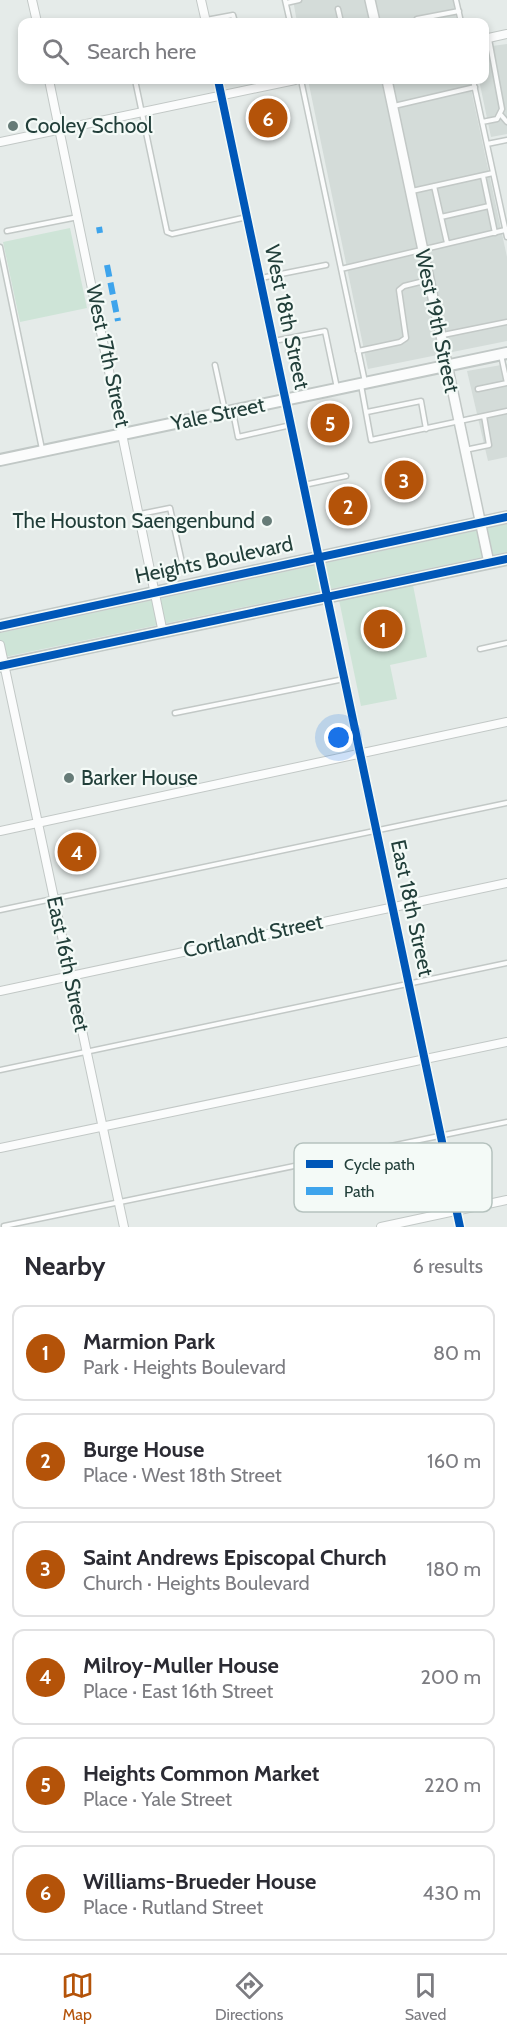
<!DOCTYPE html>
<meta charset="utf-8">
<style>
body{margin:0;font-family:Cabin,sans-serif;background:#f7f7f7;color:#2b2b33}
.you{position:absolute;left:339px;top:738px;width:21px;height:21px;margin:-15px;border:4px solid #fff;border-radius:50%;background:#1a73e8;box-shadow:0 0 0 9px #1a73e833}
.badge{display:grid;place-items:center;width:39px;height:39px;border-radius:50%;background:#b45309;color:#fff;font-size:20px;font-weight:700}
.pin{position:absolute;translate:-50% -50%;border:3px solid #fff;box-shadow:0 2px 6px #0006}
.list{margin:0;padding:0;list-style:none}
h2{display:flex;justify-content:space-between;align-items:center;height:78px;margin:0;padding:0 24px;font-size:26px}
h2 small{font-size:20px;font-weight:400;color:#7c7c81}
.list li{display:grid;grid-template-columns:39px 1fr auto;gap:18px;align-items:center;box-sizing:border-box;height:96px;margin:0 12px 12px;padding:0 12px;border:2px solid #e1e1e2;border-radius:12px}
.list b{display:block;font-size:22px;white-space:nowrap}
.list p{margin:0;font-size:20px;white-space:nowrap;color:#7c7c81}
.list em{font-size:20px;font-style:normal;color:#7c7c81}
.icon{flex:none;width:33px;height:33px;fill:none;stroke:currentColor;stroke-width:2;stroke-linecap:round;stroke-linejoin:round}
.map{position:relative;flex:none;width:507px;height:1227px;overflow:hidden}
.search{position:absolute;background:#fff;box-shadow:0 3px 9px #0003;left:18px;right:18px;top:18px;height:66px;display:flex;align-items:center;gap:15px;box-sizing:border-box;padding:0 21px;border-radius:12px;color:#7c7c81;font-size:22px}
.sheet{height:726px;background:#fff}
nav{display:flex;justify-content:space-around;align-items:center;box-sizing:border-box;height:84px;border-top:2px solid #e1e1e2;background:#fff;font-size:16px;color:#7c7c81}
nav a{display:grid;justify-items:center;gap:3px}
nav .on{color:#b45309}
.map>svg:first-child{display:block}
</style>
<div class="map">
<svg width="507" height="1227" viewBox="0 0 507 1227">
<rect width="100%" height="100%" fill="#e5ebe9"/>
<path fill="#d4dcd9" d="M293 0H453L457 22H297Z
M507 44V134L491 137 479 80H484L485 47Z
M308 80H469L507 257V341L368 369Z
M507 364V457L488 461 467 371Z"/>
<path fill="#cee4d7" d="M70 228 87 308 20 322 3 242Z
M507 524V552L0 658V633Z
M413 585 427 657 390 665 397 699 361 706 339 600Z"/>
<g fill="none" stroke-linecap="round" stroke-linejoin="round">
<defs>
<path id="service" d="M285 0 290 22
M456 0 461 22
M286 3 299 0
M338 9 341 22
M417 19 459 11
M206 20 233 15 235 22
M135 80 167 232 172 234 247 217
M301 80 365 382
M473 80 507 237
M394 106 475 87
M501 115 507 122
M482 122 497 119 502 109 489 39
M487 144 507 140
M483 176 495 233
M434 186 447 243
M412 191 493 173
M441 217 489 206
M7 231 78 217
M0 247 42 449
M341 269 505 230
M261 278 326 265
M443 335 507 322
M274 341 325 331 337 388
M358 351 400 342 406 338 399 290 404 286 428 280
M215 365 225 411
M361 385 371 440 507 411
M478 389 507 383 501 355
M233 412 238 437 291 425
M367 412 421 401 426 429
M465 450 489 445 484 416
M304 485 346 476
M140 514 170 508 183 567
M480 649 507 643
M175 713 344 679
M0 910 507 803
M0 1070 507 963
M4 1226 507 1122"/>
<path id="minor" d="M32 0 37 22
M201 0 206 22
M484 39 507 34
M49 80 163 633
M218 80 460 1227
M0 142 295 80
M0 645 124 1227
M0 831 507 722
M0 991 507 883
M0 1148 507 1042
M381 1227 507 1200"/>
<path id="tertiary" d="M370 0 375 22
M387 80 489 563"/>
<path id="secondary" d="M0 460 507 353
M0 626 507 517
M0 666 507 559"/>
</defs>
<use href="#service" stroke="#c2c8c6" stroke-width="7"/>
<use href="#minor" stroke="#c2c8c6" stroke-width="10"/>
<use href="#tertiary" stroke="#c2c8c6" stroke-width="12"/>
<use href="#secondary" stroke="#c1c8c6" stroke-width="14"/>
<use href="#service" stroke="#fbfcfc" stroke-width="4"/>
<use href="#minor" stroke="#fbfcfc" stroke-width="8"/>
<use href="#tertiary" stroke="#fbfcfc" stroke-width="9"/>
<use href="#secondary" stroke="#fbfcfc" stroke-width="10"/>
<path stroke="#3ea4ec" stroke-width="6" stroke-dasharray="12 6" stroke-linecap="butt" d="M99 227 100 233
M107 265 118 321"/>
<defs>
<path id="cycleway" d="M218 80 460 1227
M0 626 507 517
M0 666 507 559"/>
</defs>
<use href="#cycleway" stroke="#f4faf7" stroke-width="11"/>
<use href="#cycleway" stroke="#0057b8" stroke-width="8"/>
</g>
<g fill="#667b77" stroke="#f4faf7" stroke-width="2">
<circle cx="13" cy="126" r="6"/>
<circle cx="267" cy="521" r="6"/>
<circle cx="69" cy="778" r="6"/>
</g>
<g text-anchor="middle" stroke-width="4.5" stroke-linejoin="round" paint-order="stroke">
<g font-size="21" fill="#223f3a" stroke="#f4faf7" text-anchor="start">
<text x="25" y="133">Cooley School</text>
<text x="255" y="528" text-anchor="end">The Houston Saengenbund</text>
<text x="81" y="785">Barker House</text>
</g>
<g font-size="21" fill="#223f3a" stroke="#f4faf7">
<text transform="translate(287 317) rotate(78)" y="7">West 18th Street</text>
<text transform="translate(437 321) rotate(78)" y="7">West 19th Street</text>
<text transform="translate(108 356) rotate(78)" y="7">West 17th Street</text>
<text transform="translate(218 414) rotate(-12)" y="7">Yale Street</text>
<text transform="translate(214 560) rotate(-12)" y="7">Heights Boulevard</text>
<text transform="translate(412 908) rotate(78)" y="7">East 18th Street</text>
<text transform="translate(253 936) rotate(-12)" y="7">Cortlandt Street</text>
<text transform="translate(68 964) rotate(78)" y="7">East 16th Street</text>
</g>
</g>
<rect x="294" y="1143" width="198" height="69" rx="9" fill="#f4faf7" stroke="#b5c2be" stroke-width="1.5"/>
<rect x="306" y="1160" width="27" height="8" fill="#0057b8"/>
<rect x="306" y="1187" width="27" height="8" fill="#3ea4ec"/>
<g font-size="16" fill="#223f3a">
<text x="344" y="1170">Cycle path</text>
<text x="344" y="1197">Path</text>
</g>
</svg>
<div class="you"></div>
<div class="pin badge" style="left:383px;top:629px">1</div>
<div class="pin badge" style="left:348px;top:506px">2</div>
<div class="pin badge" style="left:404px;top:480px">3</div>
<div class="pin badge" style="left:77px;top:852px">4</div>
<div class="pin badge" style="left:330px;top:423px">5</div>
<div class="pin badge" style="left:268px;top:118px">6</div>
<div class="search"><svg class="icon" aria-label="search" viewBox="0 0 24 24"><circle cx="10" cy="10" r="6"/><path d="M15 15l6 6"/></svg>Search here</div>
</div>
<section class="sheet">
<h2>Nearby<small>6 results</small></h2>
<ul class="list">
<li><span class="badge">1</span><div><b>Marmion Park</b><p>Park · Heights Boulevard</p></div><em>80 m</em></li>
<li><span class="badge">2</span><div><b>Burge House</b><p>Place · West 18th Street</p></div><em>160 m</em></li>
<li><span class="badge">3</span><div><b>Saint Andrews Episcopal Church</b><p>Church · Heights Boulevard</p></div><em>180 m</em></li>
<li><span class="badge">4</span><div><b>Milroy-Muller House</b><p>Place · East 16th Street</p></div><em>200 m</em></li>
<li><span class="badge">5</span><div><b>Heights Common Market</b><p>Place · Yale Street</p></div><em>220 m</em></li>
<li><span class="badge">6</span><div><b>Williams-Brueder House</b><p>Place · Rutland Street</p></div><em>430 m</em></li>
</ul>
</section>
<nav>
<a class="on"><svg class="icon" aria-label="map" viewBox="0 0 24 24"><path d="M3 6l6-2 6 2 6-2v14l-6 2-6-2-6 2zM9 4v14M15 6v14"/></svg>Map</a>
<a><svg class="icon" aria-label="directions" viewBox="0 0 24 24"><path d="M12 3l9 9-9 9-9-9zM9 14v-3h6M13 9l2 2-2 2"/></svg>Directions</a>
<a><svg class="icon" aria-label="saved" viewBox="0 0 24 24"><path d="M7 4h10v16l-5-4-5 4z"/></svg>Saved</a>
</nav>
